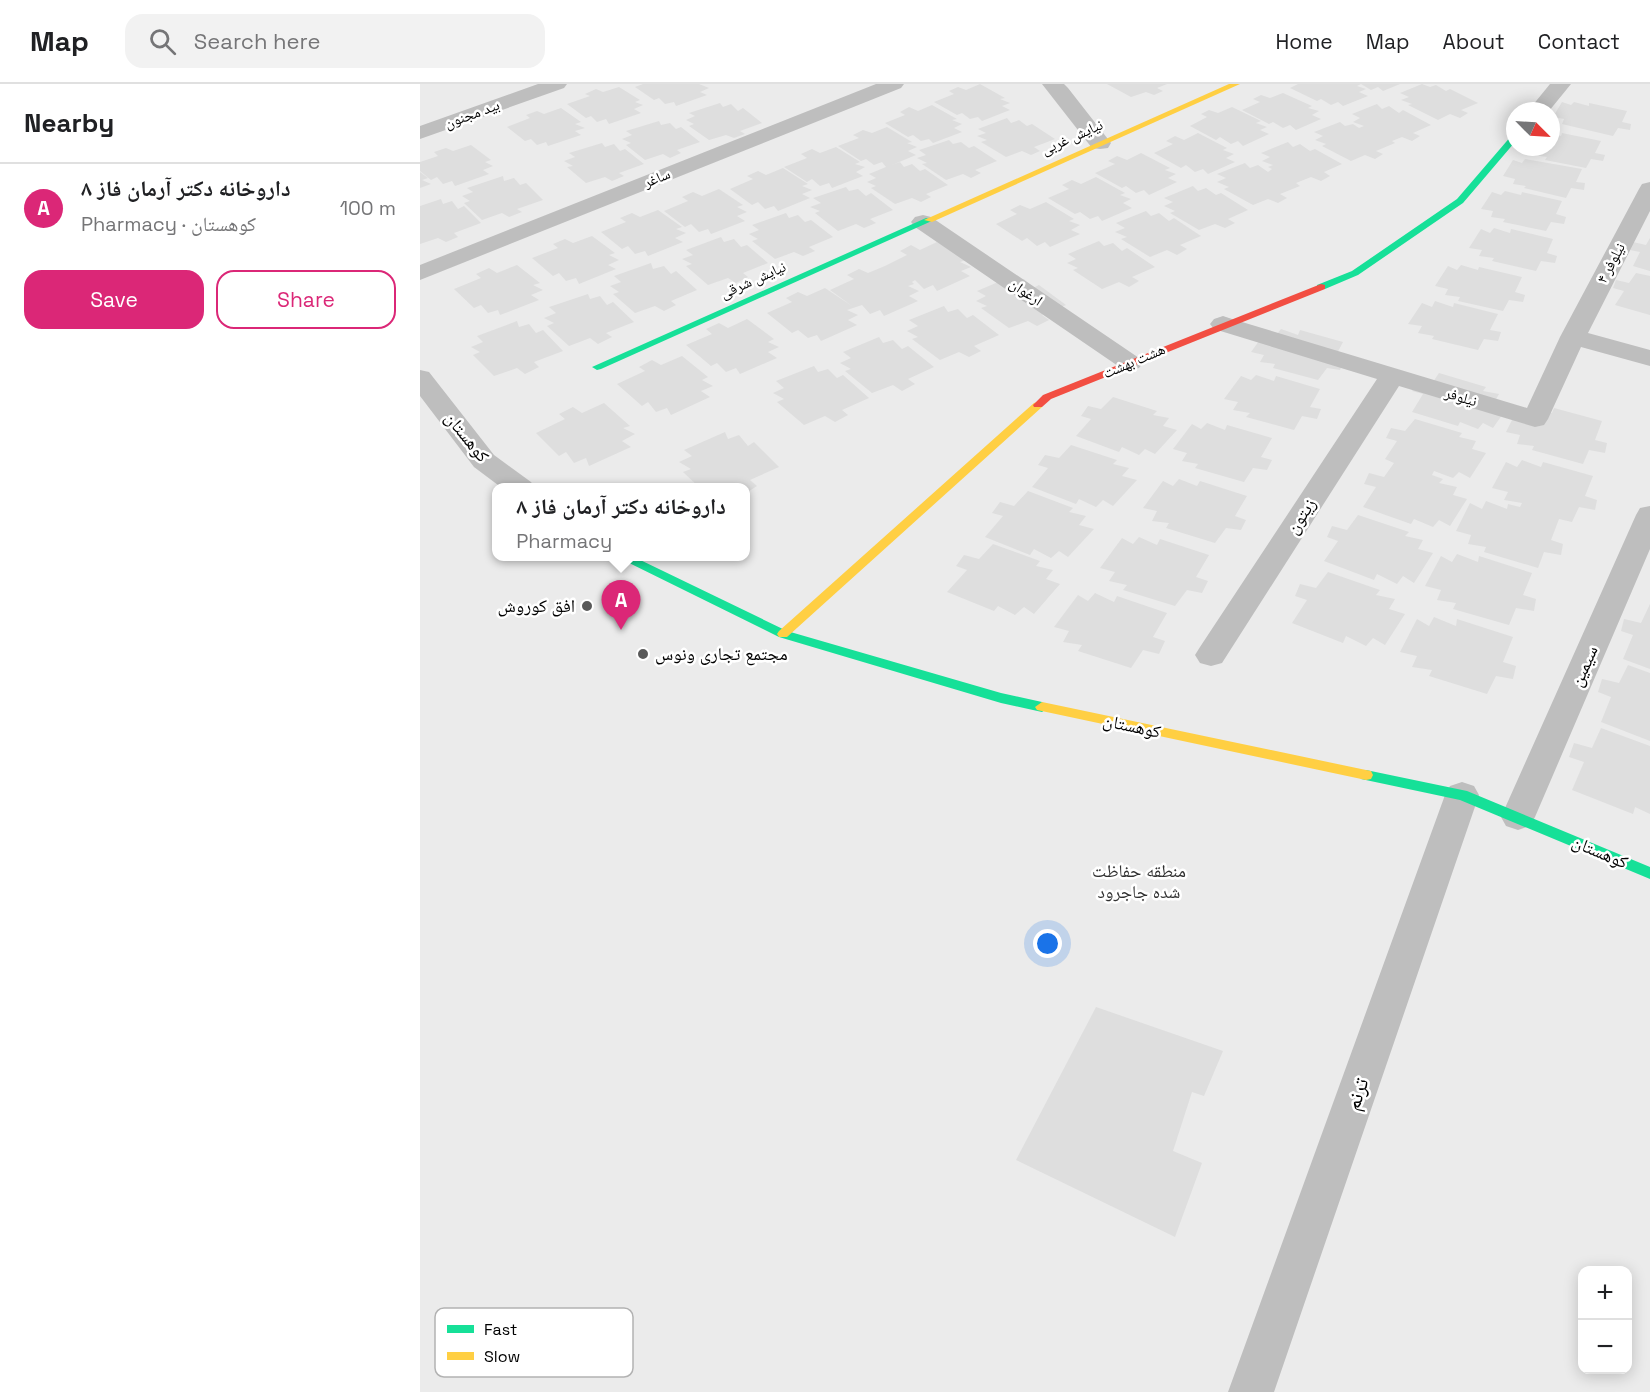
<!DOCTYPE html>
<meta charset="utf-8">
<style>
body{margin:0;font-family:"Space Grotesk","Noto Naskh Arabic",sans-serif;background:#f2f2f2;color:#202124}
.controls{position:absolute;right:18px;bottom:18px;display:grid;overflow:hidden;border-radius:12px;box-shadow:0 3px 15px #0003}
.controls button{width:54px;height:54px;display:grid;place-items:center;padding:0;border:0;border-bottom:2px solid #e0e0e0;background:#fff;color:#202124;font:30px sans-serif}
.compass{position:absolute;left:1086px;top:18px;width:54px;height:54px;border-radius:50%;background:#fff;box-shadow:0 3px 15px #0003;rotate:114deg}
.you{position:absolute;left:628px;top:860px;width:21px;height:21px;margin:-15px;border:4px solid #fff;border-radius:50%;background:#1a73e8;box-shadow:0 0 0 9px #1a73e833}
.badge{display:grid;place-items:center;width:39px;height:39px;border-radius:50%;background:#db2777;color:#fff;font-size:20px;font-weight:700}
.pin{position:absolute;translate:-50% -50px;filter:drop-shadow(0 2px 3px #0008)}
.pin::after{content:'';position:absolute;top:32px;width:21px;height:18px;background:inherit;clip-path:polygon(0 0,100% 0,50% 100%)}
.popup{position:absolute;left:72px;top:399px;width:258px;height:78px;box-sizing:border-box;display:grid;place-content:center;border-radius:12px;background:#fff;filter:drop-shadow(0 2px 4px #0005);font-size:20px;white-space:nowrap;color:#757577}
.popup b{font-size:22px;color:#202124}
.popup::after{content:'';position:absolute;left:50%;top:100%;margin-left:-12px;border:12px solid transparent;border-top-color:#fff}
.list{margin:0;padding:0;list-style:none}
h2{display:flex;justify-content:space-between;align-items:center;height:78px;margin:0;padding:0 24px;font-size:26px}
h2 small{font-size:20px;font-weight:400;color:#757577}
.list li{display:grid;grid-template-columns:39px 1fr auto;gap:18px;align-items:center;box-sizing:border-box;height:90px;padding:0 24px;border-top:2px solid #e0e0e0}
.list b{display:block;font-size:22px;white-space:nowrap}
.list p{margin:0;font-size:20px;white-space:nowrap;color:#757577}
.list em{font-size:20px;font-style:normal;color:#757577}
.actions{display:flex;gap:12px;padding:18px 24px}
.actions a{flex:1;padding:14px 0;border:2px solid #db2777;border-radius:18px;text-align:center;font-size:21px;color:#db2777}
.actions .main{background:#db2777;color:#fff}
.icon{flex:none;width:33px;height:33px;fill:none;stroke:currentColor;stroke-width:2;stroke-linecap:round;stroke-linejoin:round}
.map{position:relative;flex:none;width:1230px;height:1308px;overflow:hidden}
header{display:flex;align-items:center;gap:36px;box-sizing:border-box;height:84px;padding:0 30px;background:#fff;border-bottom:2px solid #e0e0e0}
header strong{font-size:28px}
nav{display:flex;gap:33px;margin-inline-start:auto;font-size:21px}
.search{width:420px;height:54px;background:#f2f2f2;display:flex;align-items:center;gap:15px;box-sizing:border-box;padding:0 21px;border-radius:18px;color:#757577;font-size:22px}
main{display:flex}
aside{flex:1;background:#fff}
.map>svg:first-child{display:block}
</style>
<header>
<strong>Map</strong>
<div class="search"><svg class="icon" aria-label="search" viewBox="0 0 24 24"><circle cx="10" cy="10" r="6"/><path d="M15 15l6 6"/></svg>Search here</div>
<nav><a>Home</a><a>Map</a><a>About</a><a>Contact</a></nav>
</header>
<main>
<aside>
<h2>Nearby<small></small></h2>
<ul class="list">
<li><span class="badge">A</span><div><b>داروخانه دکتر آرمان فاز ۸</b><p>Pharmacy · کوهستان</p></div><em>100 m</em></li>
</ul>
<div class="actions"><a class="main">Save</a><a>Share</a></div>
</aside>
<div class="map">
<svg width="1230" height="1308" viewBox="0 0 1230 1308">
<rect width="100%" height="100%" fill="#fff"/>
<path fill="#ebebeb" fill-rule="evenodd" d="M0 0H1230V1308H0ZM1095 27H1131V63H1095ZM76 404H326V472H76ZM1162 1186H1208V1286H1162Z"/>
<path fill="#dedede" d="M223 0H279L289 4 280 8 287 11 256 22 254 18 245 20 239 14 234 16 215 3Z
M560 0 585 14 580 15 590 19 582 22 590 26 562 37 558 33 550 35 542 29 537 31 514 18 534 10 529 7 538 3 546 6Z
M687 0H747L737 4 743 7 734 11 726 8 711 13Z
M878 0H980L963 7 958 3 951 6 941 0 937 2 946 5 939 8 948 12 923 22 918 18 911 21 901 15 897 17 870 4Z
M1002 0 1010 3 1016 1 1026 7 1030 5 1058 19 1041 26 1048 29 1040 34 1030 30 1018 36 988 21 992 20 981 16 989 13 980 9Z
M199 3 220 16 215 18 223 21 214 25 221 29 189 40 186 35 177 38 171 32 166 34 147 20 170 12 165 10 176 5 183 8Z
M863 9 892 22 888 24 899 27 892 31 901 35 876 46 870 41 863 44 853 38 849 40 822 26 840 18 833 15 841 11 850 14Z
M1142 18 1151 21 1154 18 1169 22V19L1207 27 1202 38 1211 40 1210 46 1198 44 1193 52 1142 40 1144 35 1133 33Z
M300 19 303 23 311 20 318 27 323 24 342 39 320 47 325 50 314 54 306 51 289 56 269 42 274 40 266 36 275 32 269 29Z
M957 20 962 25 969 22 979 29 983 26 1011 41 993 49 1000 52 992 57 982 53 972 57 975 59 956 67 963 70 955 75 945 71 931 77 902 62 906 60 895 56 903 52 894 48 920 38 925 42 933 40 939 44 944 42 933 38 940 34 932 30Z
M512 21 537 35 532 36 542 40 534 44 542 48 513 59 509 55 501 57 493 51 488 53 465 39 485 31 480 28 489 23 498 27Z
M812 23 841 37 836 39 847 43 840 46 849 50 823 62 818 57 811 60 800 53 796 56 770 42 787 33 781 30 789 26 798 29Z
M141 24 161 38 155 40 165 44 155 47 161 51 128 62 126 58 117 61 111 55 105 57 87 43 110 34 106 31 117 27 124 30Z
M587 34 591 39 599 36 607 42 612 40 635 55 614 63 620 67 611 71 602 67 586 73 561 58 567 56 557 52 566 49 558 45Z
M239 37 241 41 250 39 256 45 261 43 280 58 257 66 261 69 250 74 243 70 225 76 206 61 211 59 202 55 212 51 206 47Z
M467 43 492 58 487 59 497 63 488 67 496 71 472 81 480 78 484 83 492 80 500 87 505 85 528 101 506 110 511 113 501 118 492 114 475 120 451 104 456 102 447 98 456 94 449 90 466 83 462 78 454 81 446 75 441 77 418 62 439 54 433 51 443 46 452 49Z
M778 49 807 64 803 66 814 70 806 74 815 78 788 90 783 85 775 88 766 81 761 84 734 69 753 60 746 57 755 52 764 56Z
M1131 49 1141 52 1142 49 1181 57 1175 69 1185 71 1183 77 1171 75 1166 84 1125 76 1127 73 1113 71 1116 66 1105 64 1131 63Z
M529 56 533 60 541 58 549 64 554 62 577 77 555 86 561 89 551 94 543 90 526 96 502 80 507 79 497 74 506 71 499 66Z
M868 58 873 63 880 60 890 67 895 65 922 80 904 88 910 92 901 97 891 93 876 99 880 102 860 110 867 114 858 119 848 115 833 121 804 105 809 103 797 98 806 94 797 90 825 79 830 84 838 81 848 88 852 85 848 83 853 81 842 77 850 73 841 69Z
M182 59 185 63 194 60 200 67 205 65 224 80 199 89 204 92 192 97 185 93 166 99 147 83 153 82 144 77 155 73 149 69Z
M51 61 71 76 65 78 73 82 63 86 69 90 35 102 32 97 23 100 17 93 11 96 0 87V78L18 72 14 68 26 64 33 67Z
M416 63 440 78 435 80 445 83 436 88 443 92 412 104 409 99 400 102 392 95 387 98 364 83 387 74 381 70 392 65 400 69Z
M721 69 750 84 745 86 756 90 748 94 757 98 729 111 724 106 716 109 706 102 702 104 675 89 695 80 688 77 697 72 707 76Z
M1105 75 1162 85 1156 98 1165 99 1164 106 1151 104 1146 114 1104 104 1106 102 1093 100 1095 95 1083 92 1093 76 1102 79Z
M363 84 388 100 382 102 392 106 382 110 390 114 358 127 354 122 345 125 338 118 332 121 310 105 333 95 327 92 338 87 346 91Z
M0 88 8 94 2 96 11 100 0 104Z
M83 92 84 97 94 94 100 101 106 99 123 116 97 125 102 128 89 133 82 129 62 136 44 119 50 117 42 112 53 108 47 104Z
M676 93 705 109 700 111 711 115 703 119 712 124 682 137 678 132 670 135 660 128 655 130 628 114 649 105 642 101 652 96 661 100Z
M773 102 778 107 786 104 796 111 801 109 828 126 808 135 815 139 805 144 795 140 779 146 750 129 755 127 744 122 753 118 744 114Z
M426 103 429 107 438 105 446 112 451 109 473 126 450 135 456 139 444 144 436 140 418 147 395 129 400 127 390 123 401 119 393 114Z
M299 105 323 121 317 123 327 128 317 132 325 137 291 150 288 145 279 148 271 140 265 143 244 127 268 117 262 113 273 108 282 112Z
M1085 107 1101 111 1102 108 1142 117 1136 130 1146 133 1144 140 1131 138 1126 147 1083 138 1085 135 1071 133 1073 127 1061 125 1072 108 1081 111Z
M21 115 23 120 32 117 38 125 44 122 61 139 34 149 38 153 26 158 18 154 0 160V122Z
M626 118 654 135 649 137 660 141 651 146 660 150 630 163 625 158 617 162 607 154 602 157 576 140 597 130 590 126 600 121 610 125Z
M238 126 262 143 256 145 266 149 255 154 263 158 228 172 225 167 215 170 208 162 202 165 181 148 206 138 200 134 212 129 220 133Z
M726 127 731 132 739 129 749 137 754 134 781 152 760 161 767 165 757 171 747 166 730 173 701 155 707 153 695 148 705 144 696 139Z
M366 129 369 134 378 131 385 138 391 136 413 153 389 163 395 167 383 172 374 168 355 175 332 157 338 155 329 150 339 146 332 141Z
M1074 144 1090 149 1091 145 1133 155 1127 169 1137 172 1135 179 1121 177 1116 187 1072 177 1074 174 1059 172 1062 166 1049 164 1061 145 1070 149Z
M172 152 195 169 189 171 199 176 188 181 196 185 159 200 156 194 146 197 139 189 133 192 112 174 138 164 133 160 145 155 153 159Z
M301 153 304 158 314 155 321 163 327 161 348 179 323 189 328 193 316 199 308 194 288 201 266 182 272 180 262 175 273 171 266 166Z
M1230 154V187L1213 182 1220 168 1210 166 1213 158 1226 161Z
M679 157 684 162 693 159 702 167 707 164 735 183 712 193 719 197 709 203 699 198 682 205 653 186 658 184 647 179 656 175 648 170Z
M517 158 546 176 540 178 551 183 541 187 550 192 517 207 513 201 504 205 495 196 492 198 494 200 488 202 499 207 489 212 498 217 464 232 460 226 450 230 442 221 427 226 438 231 428 236 437 241 401 257 397 251 388 254 378 246 372 249 347 229 372 218 366 214 378 208 387 212 405 204 432 222 410 206 434 195 427 191 439 185 448 189 465 182 487 171 480 167 491 161 500 166Z
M231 179 233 185 244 182 251 190 256 187 277 206 251 217 256 221 244 227 235 222 215 229 193 210 199 208 190 202 201 198 194 192Z
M97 181 120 199 113 201 123 206 111 211 119 216 80 231 78 226 68 229 61 221 54 224 34 205 61 194 56 190 69 184 77 189Z
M1041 181 1058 186 1059 183 1102 193 1095 208 1105 211 1103 218 1089 216 1083 227 1038 217 1040 213 1025 211 1028 205 1015 202 1028 182 1037 186Z
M1216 189 1230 192V231L1195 221 1204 207 1193 204 1196 196 1209 199Z
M590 193 595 198 604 195 613 204 619 201 646 221 622 231 629 236 617 242 608 237 589 244 561 224 567 222 556 217 566 212 557 207Z
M168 210 170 215 180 212 187 221 193 218 214 238 186 249 192 253 178 260 170 254 149 262 127 242 134 239 124 234 136 229 129 223Z
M1015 217 1033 223 1034 219 1078 230 1070 246 1081 248 1078 257 1064 255 1058 266 1012 255 1014 252 998 249 1002 242 988 240 1002 219 1012 223Z
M524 222 528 228 538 225 547 234 553 231 579 251 554 262 561 267 549 273 539 268 520 276 492 255 498 253 487 247 498 242 489 236Z
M327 235 354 255 348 258 359 263 348 268 357 274 320 290 316 284 306 288 297 279 291 282 266 261 292 250 286 245 299 239 308 244Z
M97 237 99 243 109 240 116 249 123 246 143 267 114 278 119 283 105 290 97 284 74 292 53 271 60 268 51 263 63 258 57 252Z
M861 245 878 251 880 246 923 258 914 275 924 277 920 286 907 284 898 296 853 284 855 280 840 278 844 271 831 268 847 246 857 250Z
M459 253 463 259 473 256 482 265 488 262 514 283 488 295 495 300 482 307 473 301 452 309 425 287 431 285 420 279 431 274 423 268Z
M262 272 288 293 282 296 293 302 281 307 290 313 251 331 247 324 236 328 228 318 222 322 197 300 225 287 219 283 232 276 241 281Z
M394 282 398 288 408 285 417 294 423 291 449 314 422 326 428 331 415 338 405 332 384 341 357 318 364 315 353 309 364 304 356 297Z
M1019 289 1066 303 1063 307 1079 310 1075 317 1089 321 1073 344 1063 339 1058 345 1040 338 1038 342 992 328 1003 310 992 307 997 298 1011 301Z
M836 291 854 297 856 292 900 305 890 323 901 325 897 335 882 332 874 346 826 333 830 329 813 326 818 318 804 315 821 292 831 296Z
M693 313 737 327 733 331 749 334 743 342 757 346 735 370 725 365 719 371 702 363 699 368 656 352 671 335 661 332 668 322 681 325Z
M184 319 210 342 203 344 215 350 202 357 211 363 169 382 166 374 154 379 146 368 139 372 116 349 145 335 139 330 153 323 162 329Z
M1113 322 1132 329 1134 324 1182 337 1175 356 1187 359 1185 369 1169 366 1163 380 1112 366 1114 362 1097 360 1100 351 1086 348 1098 324 1109 328Z
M995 335 1042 349 1039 353 1056 357 1052 365 1066 369 1050 394 1039 388 1033 394 1014 387 1012 391 1023 395 1019 399 1037 403 1033 411 1047 415 1030 442 1019 436 1013 443 994 435 991 440 943 423 956 403 944 400 949 389 964 393 974 379 965 375 977 357 966 354 971 344 985 347Z
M787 339 805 346 807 341 852 354 841 373 852 376 847 386 833 384 824 398 775 384 778 380 762 377 767 369 753 365 772 340 781 345Z
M305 348 308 355 319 351 328 362 334 358 359 383 330 396 337 402 326 409V404H280L263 388 271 385 259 378 272 372 264 366Z
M651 361 697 376 693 380 709 384 702 392 717 396 693 422 683 416 676 423 659 415 656 420 612 403 628 384 618 381 625 371 639 374Z
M1102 376 1121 383 1123 378 1173 392 1165 412 1177 416 1175 426 1159 423 1152 438 1139 435 1131 456 1143 460 1141 471 1124 468 1118 484 1064 468 1066 463 1048 460 1051 451 1036 447 1050 419 1062 425 1066 417 1087 425 1088 420 1100 423 1102 419 1084 416 1088 408 1072 404 1086 378 1097 383Z
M759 395 777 402 780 397 827 412 815 432 826 436 821 446 806 444 795 459 746 444 749 439 732 437 737 427 723 424 743 397 753 402Z
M608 407 653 424 649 428 666 432 659 441 674 445 648 473 639 467 631 474 614 465 610 471 565 453 583 432 572 429 580 418 594 422Z
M938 431 989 448 985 452 1003 456 998 465 1013 469 994 499 983 492 977 500 957 490 954 496 904 477 918 457 907 453 912 442 927 446Z
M719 453 737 461 740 455 789 471 776 493 788 497 782 509 767 506 755 522 703 506 707 501 689 497 695 488 680 484 702 454 713 460Z
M573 460 620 477 616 482 633 486 626 495 640 500 614 530 604 523 595 531 578 522 574 527 527 508 547 486 536 482 544 471 559 475Z
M1037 470 1058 478 1059 472 1112 489 1103 511 1116 515 1114 527 1096 524 1089 541 1033 525 1036 519 1017 516 1021 506 1005 502 1021 472 1032 478Z
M908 488 960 506 956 511 975 515 969 525 985 530 965 561 953 554 946 562 926 552 923 559 872 539 887 516 875 512 880 500 896 504Z
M675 509 694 518 697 512 747 529 733 553 745 557 739 570 723 566 711 584 658 567 662 561 643 558 649 547 634 543 658 511 668 517Z
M1230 520V585L1203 575 1213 551 1201 547 1204 535 1221 539Z
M1014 533 1036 542 1037 535 1093 553 1083 578 1096 582 1093 595 1076 592 1067 610 1009 592 1012 586 992 583 997 572 980 568 997 535 1009 542Z
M1208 581 1230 589V657L1181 638 1191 613 1178 608 1182 595 1199 599Z
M1181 644 1230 662V730L1215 723 1213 730 1152 706 1164 678 1149 673 1154 659 1172 664Z
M676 923 803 967 784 1012 772 1008 753 1067 782 1079 755 1153 596 1076Z"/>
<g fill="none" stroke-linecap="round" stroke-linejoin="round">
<path fill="#bebebe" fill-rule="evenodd" d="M118 0H147L144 4 0 55V42Z
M456 0H484L481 4 0 196V181Z
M622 0H644L648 4 691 59 688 64 680 65 672 64Z
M1130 0H1151L1129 27H1108Z
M1230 98V127L1168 249 1230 266V282L1161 263 1128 335 1124 341 1115 343 979 302 802 579 791 582 780 579 775 571 780 563 957 295 794 245 790 240 794 235 803 232 812 235 1107 324 1140 253 1219 105 1222 100Z
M503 131 511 133 719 274 723 279 719 284 710 287 701 284 495 143 491 138 495 133Z
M0 286 9 288 74 371 111 398 115 404H82L54 383 0 312Z
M1230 422V465L1115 733 1110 742 1098 746 1086 742 1081 733 1216 431 1220 424Z
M1042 698 1054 702 1059 711 854 1308H808L1025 711 1030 702Z"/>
<path fill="#16e098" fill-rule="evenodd" d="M1095 50V58L1043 119 938 191 905 205H897V201L932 187 1037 115 1092 51Z
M506 134 514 136 181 285 177 286 172 283Z
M195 472H212L367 547 581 609 622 618 629 623 622 628 581 619 359 553Z
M946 686 1047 707 1230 783V795L1040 716 941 695 939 691 941 687Z"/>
<path fill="#ffcf43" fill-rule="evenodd" d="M809 0H820L512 138 504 136Z
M618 318 622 319V323L367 553H359L357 550 359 547 614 319Z
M622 618 946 686 951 687 953 691 951 695 946 696 617 626 615 623Z"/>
<path fill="#f24e42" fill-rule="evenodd" d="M901 200 905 201V205L631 315 622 323H614L613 321 623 311Z"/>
</g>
<g fill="#595959" stroke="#fff" stroke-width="2">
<circle cx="167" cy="522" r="6"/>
<circle cx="223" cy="570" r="6"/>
</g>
<g text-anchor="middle" stroke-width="5" stroke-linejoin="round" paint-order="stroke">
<g font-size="15" fill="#000" stroke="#fff">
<text transform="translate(52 30) rotate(-20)" y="5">بید مجنون</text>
<text transform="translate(652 53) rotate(-24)" y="5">نیایش غربی</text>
<text transform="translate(237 94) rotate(-22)" y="5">ساغر</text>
<text transform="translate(1191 179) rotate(-62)" y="5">نیلوفر ۴</text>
<text transform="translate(333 196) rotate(-24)" y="5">نیایش شرقی</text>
<text transform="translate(606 208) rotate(34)" y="5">ارغوان</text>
<text transform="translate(714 277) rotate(-23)" y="5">هشت بهشت</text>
<text transform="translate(1041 313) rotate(17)" y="5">نیلوفر</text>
</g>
<g font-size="18" fill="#000" stroke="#fff">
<text transform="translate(47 353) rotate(51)" y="6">کوهستان</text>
<text transform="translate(881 432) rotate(-57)" y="6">زیتون</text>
<text transform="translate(1164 582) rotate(-66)" y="6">سیمین</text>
<text transform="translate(712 642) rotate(12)" y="6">کوهستان</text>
<text transform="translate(1180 768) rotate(23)" y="6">کوهستان</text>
</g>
<g font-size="18" fill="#000" stroke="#fff" text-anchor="end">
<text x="155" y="528">افق کوروش</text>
<text x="235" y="576" text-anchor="start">مجتمع تجاری ونوس</text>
</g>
<g font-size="18" fill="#313131" stroke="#fff">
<text x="719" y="793">منطقه حفاظت<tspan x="719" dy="21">شده جاجرود</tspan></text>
</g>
<g font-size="21" fill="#000" stroke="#fff">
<text transform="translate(937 1010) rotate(-71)" y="7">ترنم</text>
</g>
</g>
<rect x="15" y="1224" width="198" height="69" rx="9" fill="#fff" stroke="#b2b2b2" stroke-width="1.5"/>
<rect x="27" y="1241" width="27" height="8" fill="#16e098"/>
<rect x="27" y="1268" width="27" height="8" fill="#ffcf43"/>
<g font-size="16" fill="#000">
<text x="64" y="1251">Fast</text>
<text x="64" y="1278">Slow</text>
</g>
</svg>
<div class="controls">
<button>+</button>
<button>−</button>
</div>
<svg class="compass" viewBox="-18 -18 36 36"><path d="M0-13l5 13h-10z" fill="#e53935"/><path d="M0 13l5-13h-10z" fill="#757577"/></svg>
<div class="you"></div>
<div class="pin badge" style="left:201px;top:546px">A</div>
<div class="popup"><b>داروخانه دکتر آرمان فاز ۸</b>Pharmacy</div>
</div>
</main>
